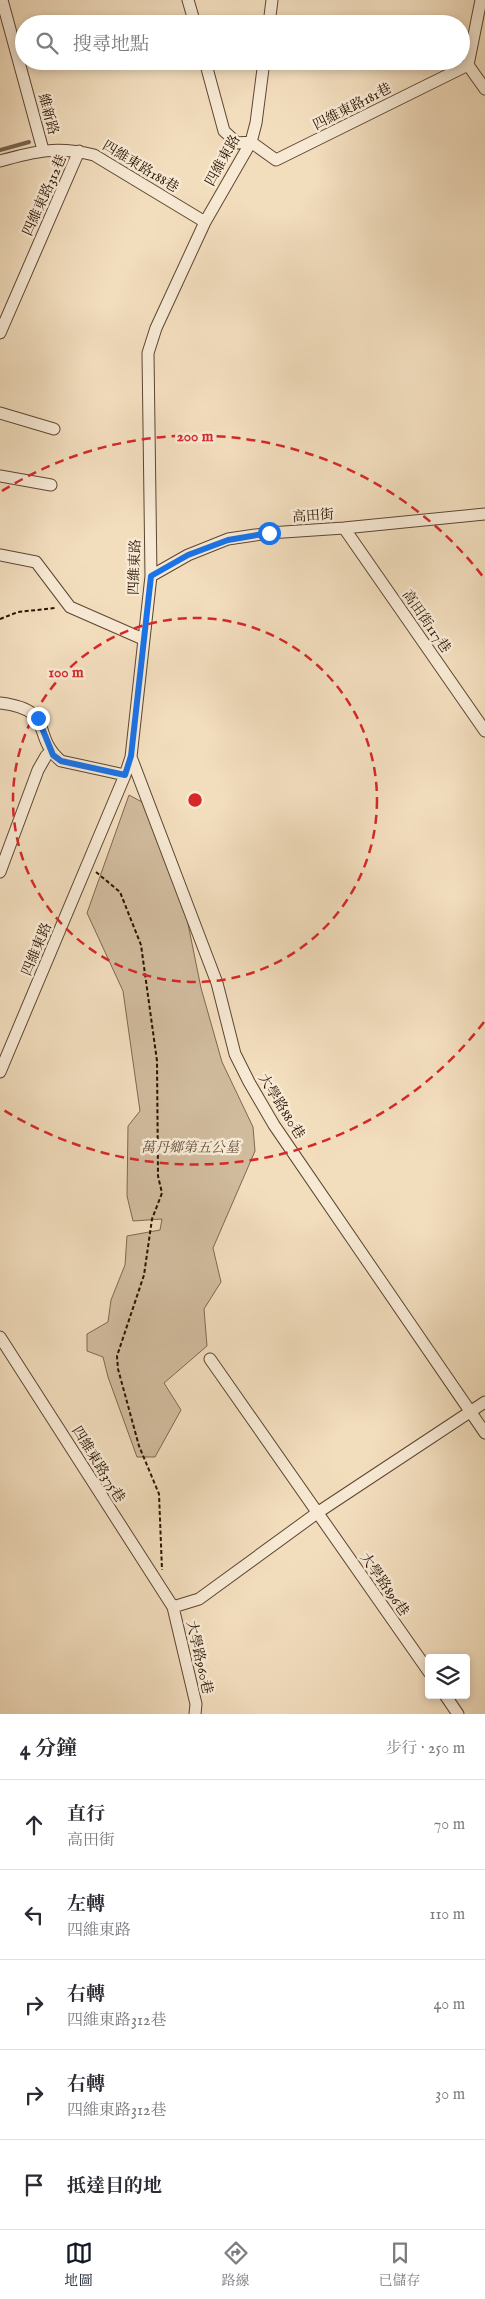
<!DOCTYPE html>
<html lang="zh-TW">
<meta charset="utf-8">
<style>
body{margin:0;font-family:"IM FELL English","Noto Serif TC",serif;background:#f7f7f7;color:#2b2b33}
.controls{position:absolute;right:15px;bottom:15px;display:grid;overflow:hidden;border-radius:5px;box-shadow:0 2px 8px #0003}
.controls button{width:45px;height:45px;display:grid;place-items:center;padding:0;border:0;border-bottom:1px solid #e1e1e2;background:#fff;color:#2b2b33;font:25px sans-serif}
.stop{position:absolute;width:15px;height:15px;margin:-11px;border:4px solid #1a73e8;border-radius:50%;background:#fff}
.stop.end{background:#1a73e8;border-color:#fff;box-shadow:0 1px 5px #0008}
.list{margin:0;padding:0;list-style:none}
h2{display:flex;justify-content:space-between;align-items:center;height:65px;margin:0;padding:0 20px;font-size:21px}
h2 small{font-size:16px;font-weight:400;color:#7c7c81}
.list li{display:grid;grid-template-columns:32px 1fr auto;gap:15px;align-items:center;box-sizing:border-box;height:90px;padding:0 20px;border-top:1px solid #e1e1e2}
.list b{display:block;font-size:19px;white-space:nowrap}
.list p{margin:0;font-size:16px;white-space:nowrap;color:#7c7c81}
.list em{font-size:16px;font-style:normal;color:#7c7c81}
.icon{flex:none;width:28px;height:28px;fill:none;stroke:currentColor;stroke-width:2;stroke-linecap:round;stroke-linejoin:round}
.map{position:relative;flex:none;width:485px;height:1714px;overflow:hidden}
.search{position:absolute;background:#fff;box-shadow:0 2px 8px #0003;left:15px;right:15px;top:15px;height:55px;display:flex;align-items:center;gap:12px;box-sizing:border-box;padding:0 18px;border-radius:28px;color:#7c7c81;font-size:19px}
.sheet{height:515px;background:#fff}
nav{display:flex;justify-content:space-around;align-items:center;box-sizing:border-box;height:70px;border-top:1px solid #e1e1e2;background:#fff;font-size:14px;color:#7c7c81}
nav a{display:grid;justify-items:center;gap:2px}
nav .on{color:#111827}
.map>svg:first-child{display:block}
</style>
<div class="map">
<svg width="485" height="1714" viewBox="0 0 485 1714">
<rect width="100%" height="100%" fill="#f2ddbd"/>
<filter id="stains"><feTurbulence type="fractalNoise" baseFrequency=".004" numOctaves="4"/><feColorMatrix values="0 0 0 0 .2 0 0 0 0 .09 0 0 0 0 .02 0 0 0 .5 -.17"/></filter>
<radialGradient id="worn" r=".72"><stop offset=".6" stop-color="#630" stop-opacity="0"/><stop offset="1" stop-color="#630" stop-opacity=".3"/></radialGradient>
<path fill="#d0bb9d" stroke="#7d6850" d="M129 795 142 802 164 843 186 914 201 988 222 1062 253 1127 255 1151 213 1248 221 1282 204 1309 207 1346 164 1383 181 1410 155 1457H137L108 1377 103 1357 87 1351V1334L108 1322 111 1300 125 1265 127 1236 160 1230 162 1219 133 1221 127 1196 128 1126 140 1111 123 991 87 913Z"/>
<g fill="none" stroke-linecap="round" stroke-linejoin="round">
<path stroke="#79644c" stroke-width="4" d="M0 150 29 142"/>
<defs>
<path id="minor" d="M2 0 43 150
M188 0 195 24
M269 24 272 0
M205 61 224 131 237 143 251 142 276 160 468 65
M468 65 481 0
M468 65 485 89
M0 161C36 151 57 146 94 155L205 222
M0 333 79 151
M0 413 54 429
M0 476 51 485
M344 528 485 731
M0 555 36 562 70 607 143 639
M151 576 188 555 228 539 269 533 344 528 485 514
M0 703C57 710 30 735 61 761L125 775
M131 757 217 983 235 1054 249 1082 274 1125 485 1433
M0 872 38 770 46 756 51 751
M0 1072 125 775 131 757 151 576 148 353 156 328 205 222 251 142 256 123 264 61
M0 1337 173 1607 196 1704 195 1714
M210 1359 429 1672
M173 1607 199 1599 317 1513 485 1402
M445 1695 458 1714"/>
</defs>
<use href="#minor" stroke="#5c4631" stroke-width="13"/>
<path stroke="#2a1402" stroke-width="2" stroke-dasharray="4 2.5" stroke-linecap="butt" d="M0 619 18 612 55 608
M96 872 120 892 141 945 157 1061 158 1176 162 1193 152 1219 144 1275 117 1356 118 1369 139 1446 159 1494 162 1570"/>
<use href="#minor" stroke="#f7e9d4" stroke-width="11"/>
</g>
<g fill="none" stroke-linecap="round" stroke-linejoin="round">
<path stroke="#1a73e8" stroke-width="6" d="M38 718 53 755 61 761 125 775 131 756 151 576 188 555 228 540 269 533"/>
</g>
<g fill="none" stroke="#d62828" stroke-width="2.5" stroke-dasharray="9 6">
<circle cx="195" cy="800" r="182"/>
<path d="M484 1022A364 364 0 0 1 2 1109M2 491A364 364 0 0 1 484 578"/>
</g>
<g text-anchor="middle" stroke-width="5" stroke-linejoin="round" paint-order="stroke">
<g font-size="14" fill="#2a1402" stroke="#f7e9d4">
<text transform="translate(352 106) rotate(-27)" y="5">四維東路181巷</text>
<text transform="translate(49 114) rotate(75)" y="5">維新路</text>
<text transform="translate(222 160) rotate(-61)" y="5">四維東路</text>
<text transform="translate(141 166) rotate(31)" y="5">四維東路188巷</text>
<text transform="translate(44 195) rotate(-66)" y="5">四維東路312巷</text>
<text transform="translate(313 515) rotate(-4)" y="5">高田街</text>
<text transform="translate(134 567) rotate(-88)" y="5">四維東路</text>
<text transform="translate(427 621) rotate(55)" y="5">高田街117巷</text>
<text transform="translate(36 949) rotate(-67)" y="5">四維東路</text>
<text transform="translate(282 1106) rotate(58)" y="5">大學路880巷</text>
<text transform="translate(99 1464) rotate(58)" y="5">四維東路375巷</text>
<text transform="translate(385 1584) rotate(55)" y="5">大學路896巷</text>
<text transform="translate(200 1657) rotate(77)" y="5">大學路960巷</text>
</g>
<g font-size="14" font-style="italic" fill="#644e38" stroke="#f7e9d4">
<text x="190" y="1152">萬丹鄉第五公墓</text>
</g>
</g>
<circle cx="195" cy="800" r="8" fill="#d62828" stroke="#f7e9d4" stroke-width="2.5"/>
<g font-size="15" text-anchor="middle" font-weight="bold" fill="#d62828" stroke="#f7e9d4" stroke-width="5" stroke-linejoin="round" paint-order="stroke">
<text x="195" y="441">200 m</text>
<text x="66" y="677">100 m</text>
</g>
<rect width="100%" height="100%" filter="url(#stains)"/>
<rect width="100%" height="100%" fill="url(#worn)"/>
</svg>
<div class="controls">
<button><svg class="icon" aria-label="layers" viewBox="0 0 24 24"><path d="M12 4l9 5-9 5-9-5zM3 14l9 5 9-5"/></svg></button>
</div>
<div class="stop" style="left:269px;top:533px"></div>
<div class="stop end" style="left:38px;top:718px"></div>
<div class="search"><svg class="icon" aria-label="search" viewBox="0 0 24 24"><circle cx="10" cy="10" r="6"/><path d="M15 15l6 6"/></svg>搜尋地點</div>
</div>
<section class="sheet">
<h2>4 分鐘<small>步行 · 250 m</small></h2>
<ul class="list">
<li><svg class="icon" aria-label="ahead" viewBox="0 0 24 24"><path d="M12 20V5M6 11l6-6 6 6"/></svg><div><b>直行</b><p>高田街</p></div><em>70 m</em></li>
<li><svg class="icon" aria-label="left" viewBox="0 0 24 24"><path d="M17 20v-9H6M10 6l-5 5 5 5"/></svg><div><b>左轉</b><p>四維東路</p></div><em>110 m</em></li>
<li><svg class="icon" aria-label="right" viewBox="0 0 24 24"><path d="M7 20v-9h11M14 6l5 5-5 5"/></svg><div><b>右轉</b><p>四維東路312巷</p></div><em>40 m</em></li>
<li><svg class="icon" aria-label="right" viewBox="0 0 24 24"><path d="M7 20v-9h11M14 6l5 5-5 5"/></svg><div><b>右轉</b><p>四維東路312巷</p></div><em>30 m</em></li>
<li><svg class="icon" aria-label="arrive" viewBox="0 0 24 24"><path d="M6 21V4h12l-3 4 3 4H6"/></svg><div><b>抵達目的地</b></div></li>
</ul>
</section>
<nav>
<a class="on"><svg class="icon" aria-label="map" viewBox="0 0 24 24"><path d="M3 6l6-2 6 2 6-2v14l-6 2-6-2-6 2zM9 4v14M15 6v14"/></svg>地圖</a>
<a><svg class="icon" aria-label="directions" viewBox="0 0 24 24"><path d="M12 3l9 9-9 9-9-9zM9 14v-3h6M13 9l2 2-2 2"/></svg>路線</a>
<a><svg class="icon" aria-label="saved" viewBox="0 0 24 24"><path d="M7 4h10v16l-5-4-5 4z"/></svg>已儲存</a>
</nav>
